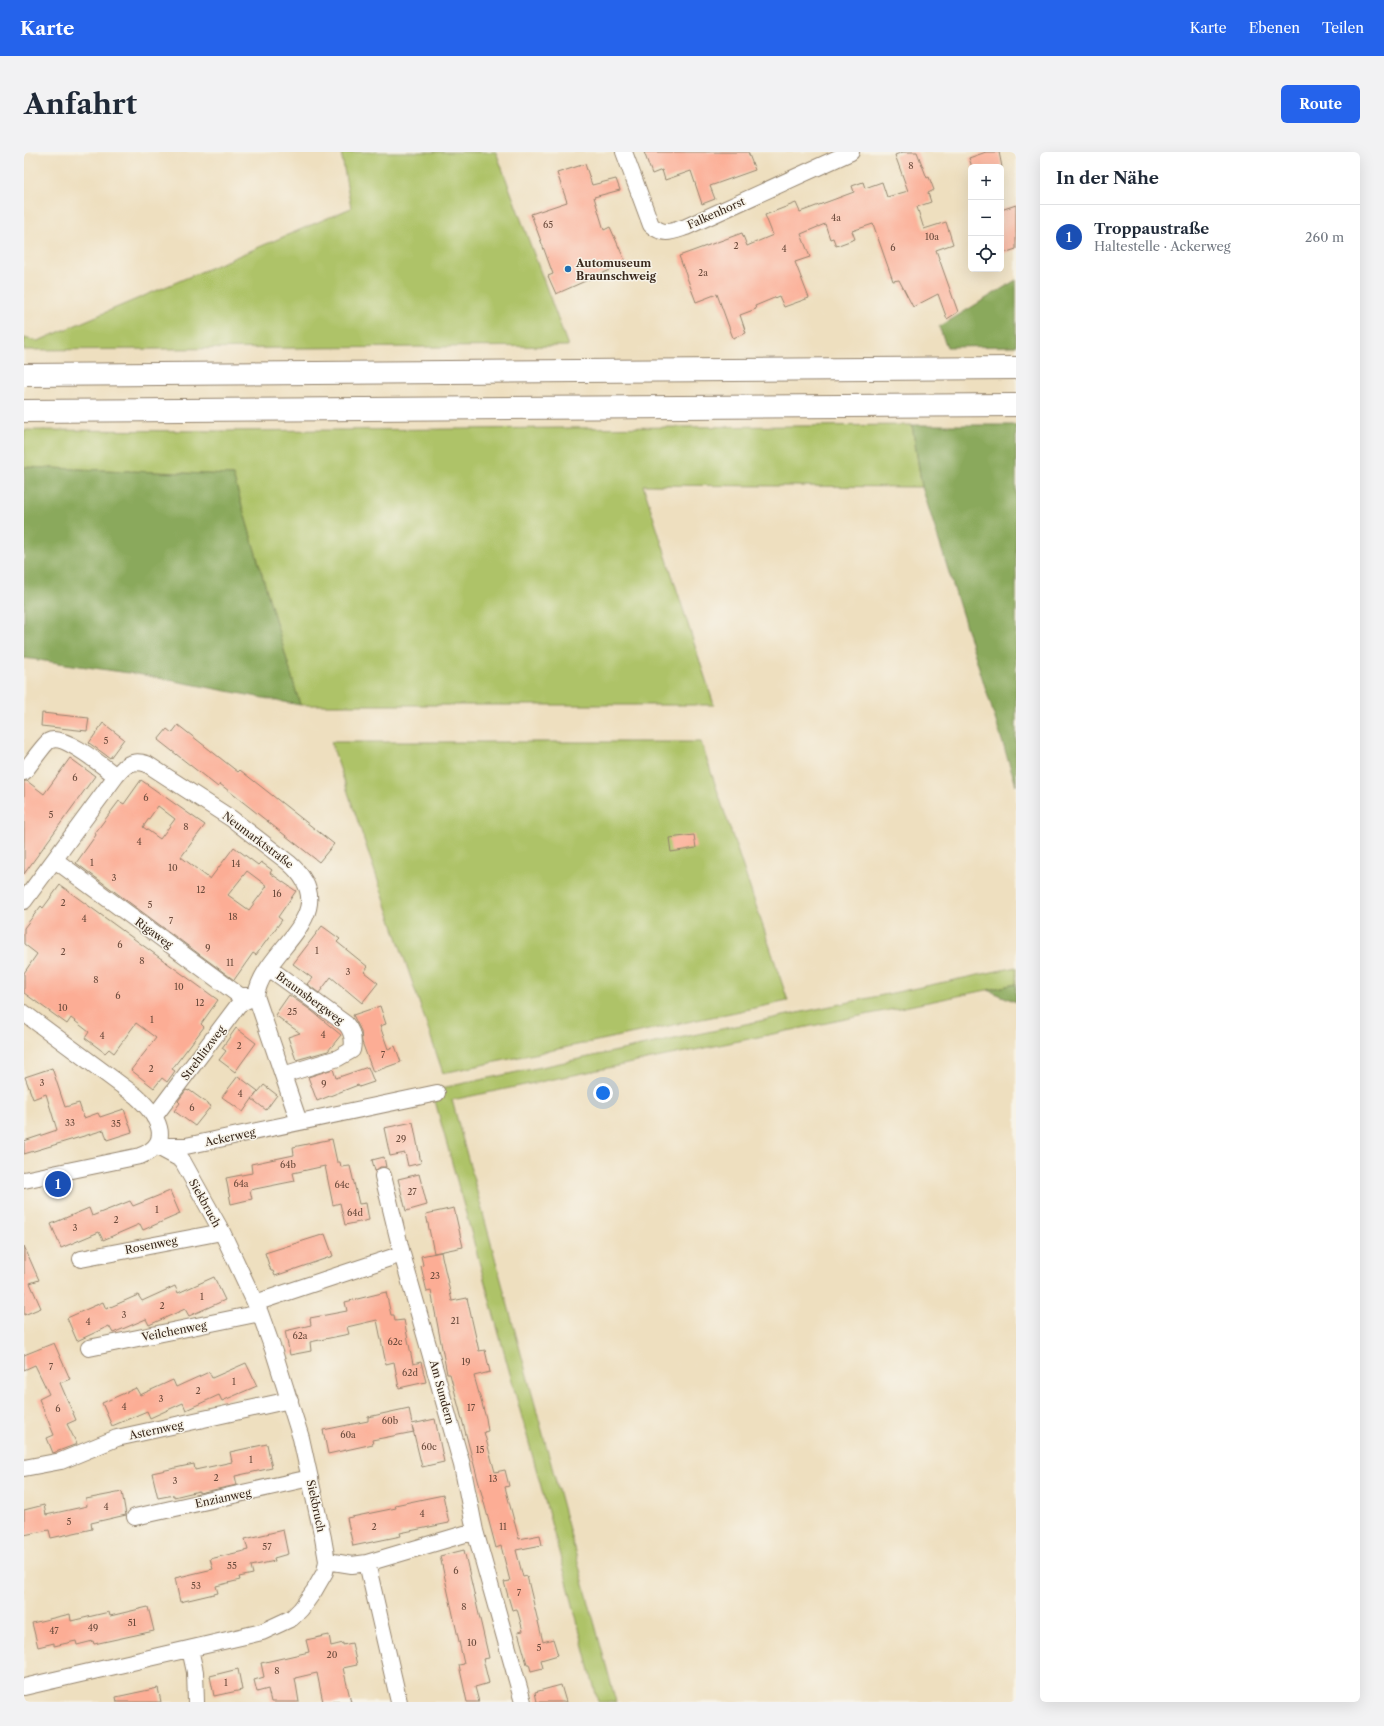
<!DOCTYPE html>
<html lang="de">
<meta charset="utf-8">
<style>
body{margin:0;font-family:"Libre Caslon Text",serif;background:#f2f2f3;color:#1f2937}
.controls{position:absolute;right:12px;top:12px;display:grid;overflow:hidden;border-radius:6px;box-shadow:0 4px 16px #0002}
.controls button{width:36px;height:36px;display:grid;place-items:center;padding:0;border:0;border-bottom:1px solid #e0e1e3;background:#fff;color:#1f2937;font:20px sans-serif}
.you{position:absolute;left:579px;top:941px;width:14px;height:14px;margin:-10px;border:3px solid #fff;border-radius:50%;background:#1a73e8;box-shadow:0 0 0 6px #1a73e833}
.badge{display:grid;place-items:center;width:26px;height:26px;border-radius:50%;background:#2563eb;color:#fff;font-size:13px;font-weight:700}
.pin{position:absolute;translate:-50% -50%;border:2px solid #fff;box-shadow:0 1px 4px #0006}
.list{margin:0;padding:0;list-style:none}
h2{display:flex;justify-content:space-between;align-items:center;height:52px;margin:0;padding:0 16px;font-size:17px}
h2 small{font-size:13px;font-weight:400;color:#747a83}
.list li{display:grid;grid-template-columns:26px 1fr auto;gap:12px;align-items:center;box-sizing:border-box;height:64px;padding:0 16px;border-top:1px solid #e0e1e3}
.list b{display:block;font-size:15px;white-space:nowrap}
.list p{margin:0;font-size:13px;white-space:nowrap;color:#747a83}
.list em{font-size:13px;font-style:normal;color:#747a83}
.icon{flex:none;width:22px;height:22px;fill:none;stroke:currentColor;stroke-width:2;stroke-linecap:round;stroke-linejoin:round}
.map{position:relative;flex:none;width:992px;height:1550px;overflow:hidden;border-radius:6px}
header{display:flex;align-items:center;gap:24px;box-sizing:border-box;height:56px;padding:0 20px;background:#2563eb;color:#fff}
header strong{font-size:19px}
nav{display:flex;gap:22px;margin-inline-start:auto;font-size:14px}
.intro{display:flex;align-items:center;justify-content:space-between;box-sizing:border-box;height:96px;padding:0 24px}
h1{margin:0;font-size:28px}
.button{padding:10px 18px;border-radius:6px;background:#2563eb;color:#fff;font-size:14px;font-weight:700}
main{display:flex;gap:24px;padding:0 24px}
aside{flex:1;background:#fff;border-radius:6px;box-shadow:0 4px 16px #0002}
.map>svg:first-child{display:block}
</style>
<header>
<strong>Karte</strong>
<nav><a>Karte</a><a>Ebenen</a><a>Teilen</a></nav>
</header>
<div class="intro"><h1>Anfahrt</h1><a class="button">Route</a></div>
<main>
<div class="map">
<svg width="992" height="1550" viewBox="0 0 992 1550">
<rect width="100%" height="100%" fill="#f7f3e8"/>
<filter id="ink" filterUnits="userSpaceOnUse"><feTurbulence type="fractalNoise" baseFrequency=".025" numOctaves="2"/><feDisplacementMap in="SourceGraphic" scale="8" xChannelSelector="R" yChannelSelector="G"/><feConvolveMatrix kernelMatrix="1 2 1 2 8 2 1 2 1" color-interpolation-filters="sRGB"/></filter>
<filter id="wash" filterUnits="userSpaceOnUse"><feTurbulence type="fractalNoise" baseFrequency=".012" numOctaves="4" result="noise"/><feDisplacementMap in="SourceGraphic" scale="16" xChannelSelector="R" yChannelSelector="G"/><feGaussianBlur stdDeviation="0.9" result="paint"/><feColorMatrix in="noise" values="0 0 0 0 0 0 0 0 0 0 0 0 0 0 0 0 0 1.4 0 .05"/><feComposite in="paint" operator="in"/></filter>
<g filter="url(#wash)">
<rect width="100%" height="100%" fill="#eedfbf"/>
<path fill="#aec368" stroke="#747643" d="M317 0H472L544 194 0 198V186L14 189 327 56Z
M888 273 898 335 619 333 690 553H276L209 323 0 315V278L197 279Z
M307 590H677L764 849 419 921Z
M992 815V832L428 948 592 1550H574L541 1422 408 938Z"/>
<path fill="#8aa95c" stroke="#626a3d" d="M992 128V194L923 195 915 175Z
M888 273H992V633L898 335Z
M0 315 209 323 276 553 119 523 0 506Z
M992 832V850L964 838Z"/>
<g id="blocks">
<path fill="#fcad95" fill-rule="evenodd" d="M620 0H724L731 18 686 34 691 47 678 52 667 19 641 28 638 18 628 22Z
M879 0H893L903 26 905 25 910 38 904 41 907 50 893 55 900 77 922 70 929 92 912 98 934 160 923 167 914 142 889 155 875 128 869 129 849 72 828 79 831 87 812 94 809 86 806 87 801 72 777 82 786 105 771 110 785 146 760 155 755 144 731 154 732 157 716 163 722 181 709 186 693 142 672 150 655 104 718 81 723 94 749 83 741 63 772 51 776 60 830 40 828 34 839 30 841 36 858 30 863 45 884 39 871 3Z
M962 0H975L978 15H948L945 6Z
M561 12 568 33 592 27 596 38 570 45 580 78 586 75 602 111 532 142 524 124 529 122 507 62 543 50 533 21Z
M992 53V97L977 102V58Z
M18 561 65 566 63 579 17 574Z
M79 571 100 587 86 606 65 591Z
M154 573 214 620 216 618 310 692 295 710 196 632 194 635 134 588 143 577 148 581Z
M46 606 71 624 0 722V629H3L20 642Z
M117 628 181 673 157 705 186 727 210 695 234 713 237 710 248 718 246 721 272 739 254 765 258 768 232 803 229 801 210 828 52 711 72 683 71 681 95 649 100 652ZM134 654 151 667 136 687 119 675ZM223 719 243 734 225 758 204 743Z
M670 683 672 696 647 700 645 686Z
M36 733 194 848 177 872 180 875 148 917 151 919 143 930 138 926 130 936 107 918 132 886 112 871 90 901 85 897 81 901 61 886 65 880 47 866 43 872 0 841V821L13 802 0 792V776L17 754 19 756Z
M298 774 316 787 313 790 344 815 340 820 354 831 338 851 307 825 295 841 283 832 288 826 269 812Z
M265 843 288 859 317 883 304 899 272 908 264 885 276 881 251 863Z
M356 854 362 872 356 874 364 897 371 894 377 910 349 920 338 890 337 879 329 863Z
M212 876 232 891 211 920 195 908 202 899 198 896Z
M344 915 350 930 335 935 334 933 293 949 284 925 309 917 312 926Z
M28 916 41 955 55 951 60 966 74 961 76 965 100 957 108 980 83 988 80 978 0 1002V989L33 978 22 942 9 947 1 925Z
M214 924 234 939 219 960 198 945Z
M240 933 253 943 242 958 228 947Z
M162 938 165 939V938L187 954 171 974 150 959 156 951 154 949Z
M389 970 397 1011 384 1014 381 1001 366 1004 360 976Z
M308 987 313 1010H316L317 1015 326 1014 335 1052 342 1051 345 1068 321 1073 316 1051 309 1053 301 1014 269 1021 271 1029 226 1038 228 1047 207 1052 202 1026 228 1021 227 1012 270 1003 269 995Z
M360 1005 362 1015H356L351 1019 348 1008Z
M395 1022 403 1053 382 1059 374 1027Z
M146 1039 156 1062 119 1078 116 1072 79 1088 75 1080 37 1096 27 1072 65 1056 68 1064 106 1049 109 1054Z
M430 1056 439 1095 410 1101 402 1062Z
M301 1082 309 1104 251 1124 249 1119H247L241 1101Z
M0 1094 15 1128 6 1131 17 1156 0 1163Z
M417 1100 428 1149 443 1146 455 1199 461 1198 466 1220 450 1224 462 1266 464 1279 460 1280 471 1320 481 1318 485 1334 481 1335 495 1387 516 1383 518 1393 492 1398 499 1425 503 1424 519 1490 529 1487 534 1503 517 1508 519 1516 507 1519 505 1512H503L494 1480 499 1479 493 1457 488 1458 480 1430 486 1429 477 1394 472 1396 426 1222H423L407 1139 403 1140 397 1114 399 1113 397 1104Z
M190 1125 201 1148 165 1164 161 1157 125 1173 122 1167 89 1181 85 1174 53 1189 43 1166 79 1150 82 1157 114 1143 118 1149 151 1134 154 1141Z
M362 1140 367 1163H370L371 1169 380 1168 389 1212 397 1210 402 1230 375 1236 370 1210 362 1212 353 1168 323 1175 325 1182 286 1190 287 1199 266 1203 261 1179 287 1173 286 1166 323 1159 321 1150Z
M30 1191 46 1227 36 1231 52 1268 43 1272 53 1292 29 1301 23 1286 30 1283 15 1247 25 1242 11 1213 0 1218V1203Z
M222 1211 233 1234 198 1249 195 1243 162 1258 159 1251 126 1266 123 1259 88 1274 78 1251 112 1236 116 1243 149 1228 152 1235 185 1220 188 1226Z
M385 1256 388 1272 411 1267 420 1310 398 1315 388 1274 390 1280 348 1288 349 1292 304 1302 299 1278 344 1269V1265Z
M243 1292 248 1316 211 1324 213 1333 175 1341V1339L150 1345V1343L134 1346 128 1321 170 1312 171 1318 208 1310 206 1300Z
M98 1340 102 1363 67 1371 68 1377 27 1386 25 1378 0 1383V1358L20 1353 22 1363 63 1354 62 1347Z
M419 1343 425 1371 376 1381 377 1384 329 1394 323 1366 372 1356 371 1353Z
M259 1378 264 1402 250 1406 251 1409 227 1414 229 1422 215 1425 216 1428 192 1434 194 1441 156 1450 151 1426 189 1417 186 1407 224 1398 221 1387Z
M440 1398 465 1506 459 1507 465 1531 451 1535 455 1550H443L435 1513 440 1512 416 1404Z
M124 1455 130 1479 70 1492 69 1489 53 1493 52 1489 30 1494V1491L14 1495 8 1471 46 1462 47 1469 85 1460 86 1464Z
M305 1483 307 1494 319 1491V1493L328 1491 333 1513 319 1516 327 1550H299L293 1521 271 1526 275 1550H247L244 1537 233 1540 230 1528 240 1525 237 1511 285 1500 282 1488Z
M214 1517 218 1538 190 1544 186 1524Z
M537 1533 542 1550H513L511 1540Z
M134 1536 137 1550H93L92 1545Z"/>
</g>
</g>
<g filter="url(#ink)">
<use href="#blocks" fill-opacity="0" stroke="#94846e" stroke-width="1"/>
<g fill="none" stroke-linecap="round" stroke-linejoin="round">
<defs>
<path id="street" d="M600 0 627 73C640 84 647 80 662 75L827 0
M0 620C5 614 20 592 25 589 39 581 80 615 92 624
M31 708 216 844H232
M0 749 92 624C101 613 108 607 123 612L208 667 265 711C323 762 239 796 232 844L275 970
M245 816 322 872C329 880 330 888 328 898L314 906 259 923
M0 861 112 944C132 962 152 990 116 1004L0 1028
M130 965 215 852 232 844
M134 994H162L413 941
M359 1024 378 1102 438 1313 451 1379 499 1550
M57 1107 198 1080
M231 1151 378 1102
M65 1196 236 1161
M0 1316 37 1309 93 1286 266 1248
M111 1365 286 1326
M303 1409 328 1413 343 1411
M166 1497 171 1520 172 1550
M0 1535 238 1480 268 1466 277 1457 290 1439 301 1420 303 1409 299 1386 277 1286 250 1200 236 1161 198 1080 158 1008 132 994
M375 1550 343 1411 451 1379"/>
<path id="highway" d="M0 223 992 216
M0 259 992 253"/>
</defs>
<use href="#street" stroke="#94846e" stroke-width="18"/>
<use href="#highway" stroke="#94846e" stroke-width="24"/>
<use href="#street" stroke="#fff" stroke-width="16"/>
<use href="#highway" stroke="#fff" stroke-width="22"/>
</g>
</g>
<circle fill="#1f6fb2" stroke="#f7f3e8" stroke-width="1.5" cx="544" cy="117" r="4"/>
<g text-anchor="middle" stroke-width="3" stroke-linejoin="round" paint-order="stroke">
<g font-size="9" fill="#6b4b3c">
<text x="887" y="17">8</text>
<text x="812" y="69">4a</text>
<text x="524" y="76">65</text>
<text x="908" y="88">10a</text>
<text x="712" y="97">2</text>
<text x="869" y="99">6</text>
<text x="760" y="100">4</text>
<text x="679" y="124">2a</text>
<text x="82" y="592">5</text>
<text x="51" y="629">6</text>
<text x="122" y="649">6</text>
<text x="27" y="666">5</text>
<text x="162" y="678">8</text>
<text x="115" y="693">4</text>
<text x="68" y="714">1</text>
<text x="212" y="715">14</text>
<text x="149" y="719">10</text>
<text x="90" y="729">3</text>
<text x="177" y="741">12</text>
<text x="253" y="745">16</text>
<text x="39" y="754">2</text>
<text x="126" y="756">5</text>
<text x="209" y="768">18</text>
<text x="60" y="770">4</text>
<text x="147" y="772">7</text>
<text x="96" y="796">6</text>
<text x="184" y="799">9</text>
<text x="293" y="802">1</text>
<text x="39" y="803">2</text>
<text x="118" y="812">8</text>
<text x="206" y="814">11</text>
<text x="324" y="823">3</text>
<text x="72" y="831">8</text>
<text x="155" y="838">10</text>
<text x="94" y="847">6</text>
<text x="176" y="854">12</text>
<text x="39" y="859">10</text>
<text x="268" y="863">25</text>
<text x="128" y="871">1</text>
<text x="299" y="886">4</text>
<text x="78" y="887">4</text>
<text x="215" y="897">2</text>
<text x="359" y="906">7</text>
<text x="127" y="920">2</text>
<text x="18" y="934">3</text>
<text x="300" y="935">9</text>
<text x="216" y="945">4</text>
<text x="168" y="959">6</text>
<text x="46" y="974">33</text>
<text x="92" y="975">35</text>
<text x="377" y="990">29</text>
<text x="264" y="1016">64b</text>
<text x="217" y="1035">64a</text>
<text x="318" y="1036">64c</text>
<text x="388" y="1043">27</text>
<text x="133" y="1061">1</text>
<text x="331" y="1064">64d</text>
<text x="92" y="1071">2</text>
<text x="51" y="1079">3</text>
<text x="411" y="1127">23</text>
<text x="178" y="1148">1</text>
<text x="138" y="1157">2</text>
<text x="100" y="1166">3</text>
<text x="431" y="1172">21</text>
<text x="64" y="1173">4</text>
<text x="276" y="1187">62a</text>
<text x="371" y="1193">62c</text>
<text x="442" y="1213">19</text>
<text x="27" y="1218">7</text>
<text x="386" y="1224">62d</text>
<text x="210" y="1233">1</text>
<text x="174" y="1242">2</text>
<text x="137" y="1250">3</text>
<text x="100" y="1258">4</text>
<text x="447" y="1259">17</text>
<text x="34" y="1260">6</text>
<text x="366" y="1272">60b</text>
<text x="324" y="1286">60a</text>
<text x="405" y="1298">60c</text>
<text x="456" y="1301">15</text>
<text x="227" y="1311">1</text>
<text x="192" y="1329">2</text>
<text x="469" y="1330">13</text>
<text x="151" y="1332">3</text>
<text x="82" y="1358">4</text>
<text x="398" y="1365">4</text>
<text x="45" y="1373">5</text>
<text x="350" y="1378">2</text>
<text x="479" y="1378">11</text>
<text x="243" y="1398">57</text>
<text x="208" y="1417">55</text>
<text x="432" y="1422">6</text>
<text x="172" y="1437">53</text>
<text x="495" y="1444">7</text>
<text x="440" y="1458">8</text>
<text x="108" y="1474">51</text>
<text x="69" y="1479">49</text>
<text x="30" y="1482">47</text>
<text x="448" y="1494">10</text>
<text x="515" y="1499">5</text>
<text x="308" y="1506">20</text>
<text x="253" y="1522">8</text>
<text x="202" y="1534">1</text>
</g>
<g font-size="11" fill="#3b2a1e" stroke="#f7f3e8">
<text transform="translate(692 61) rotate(-24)" y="4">Falkenhorst</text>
<text transform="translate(234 688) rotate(37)" y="4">Neumarktstraße</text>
<text transform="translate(130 781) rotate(36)" y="4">Rigaweg</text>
<text transform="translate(286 846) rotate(36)" y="4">Braunsbergweg</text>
<text transform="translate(179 901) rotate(-53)" y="4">Strehlitzweg</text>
<text transform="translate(206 985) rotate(-12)" y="4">Ackerweg</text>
<text transform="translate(181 1051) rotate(61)" y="4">Siekbruch</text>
<text transform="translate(127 1093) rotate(-11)" y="4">Rosenweg</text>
<text transform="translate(150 1179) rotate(-11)" y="4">Veilchenweg</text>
<text transform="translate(418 1240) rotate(75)" y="4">Am Sundern</text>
<text transform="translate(132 1278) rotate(-12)" y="4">Asternweg</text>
<text transform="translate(199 1346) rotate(-12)" y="4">Enzianweg</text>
<text transform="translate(292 1354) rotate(78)" y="4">Siekbruch</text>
</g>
<g font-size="11" font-weight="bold" fill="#3b2a1e" stroke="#f7f3e8" text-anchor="start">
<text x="552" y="115">Automuseum<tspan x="552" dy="13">Braunschweig</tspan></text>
</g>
</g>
</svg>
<div class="controls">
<button>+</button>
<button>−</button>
<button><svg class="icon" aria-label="locate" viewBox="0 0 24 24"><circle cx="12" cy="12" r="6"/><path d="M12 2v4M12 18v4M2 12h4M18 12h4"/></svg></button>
</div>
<div class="you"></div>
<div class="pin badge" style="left:34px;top:1032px;background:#1a4fb4">1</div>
</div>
<aside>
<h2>In der Nähe<small></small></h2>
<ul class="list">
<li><span class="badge" style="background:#1a4fb4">1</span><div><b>Troppaustraße</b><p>Haltestelle · Ackerweg</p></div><em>260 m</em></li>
</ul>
</aside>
</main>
